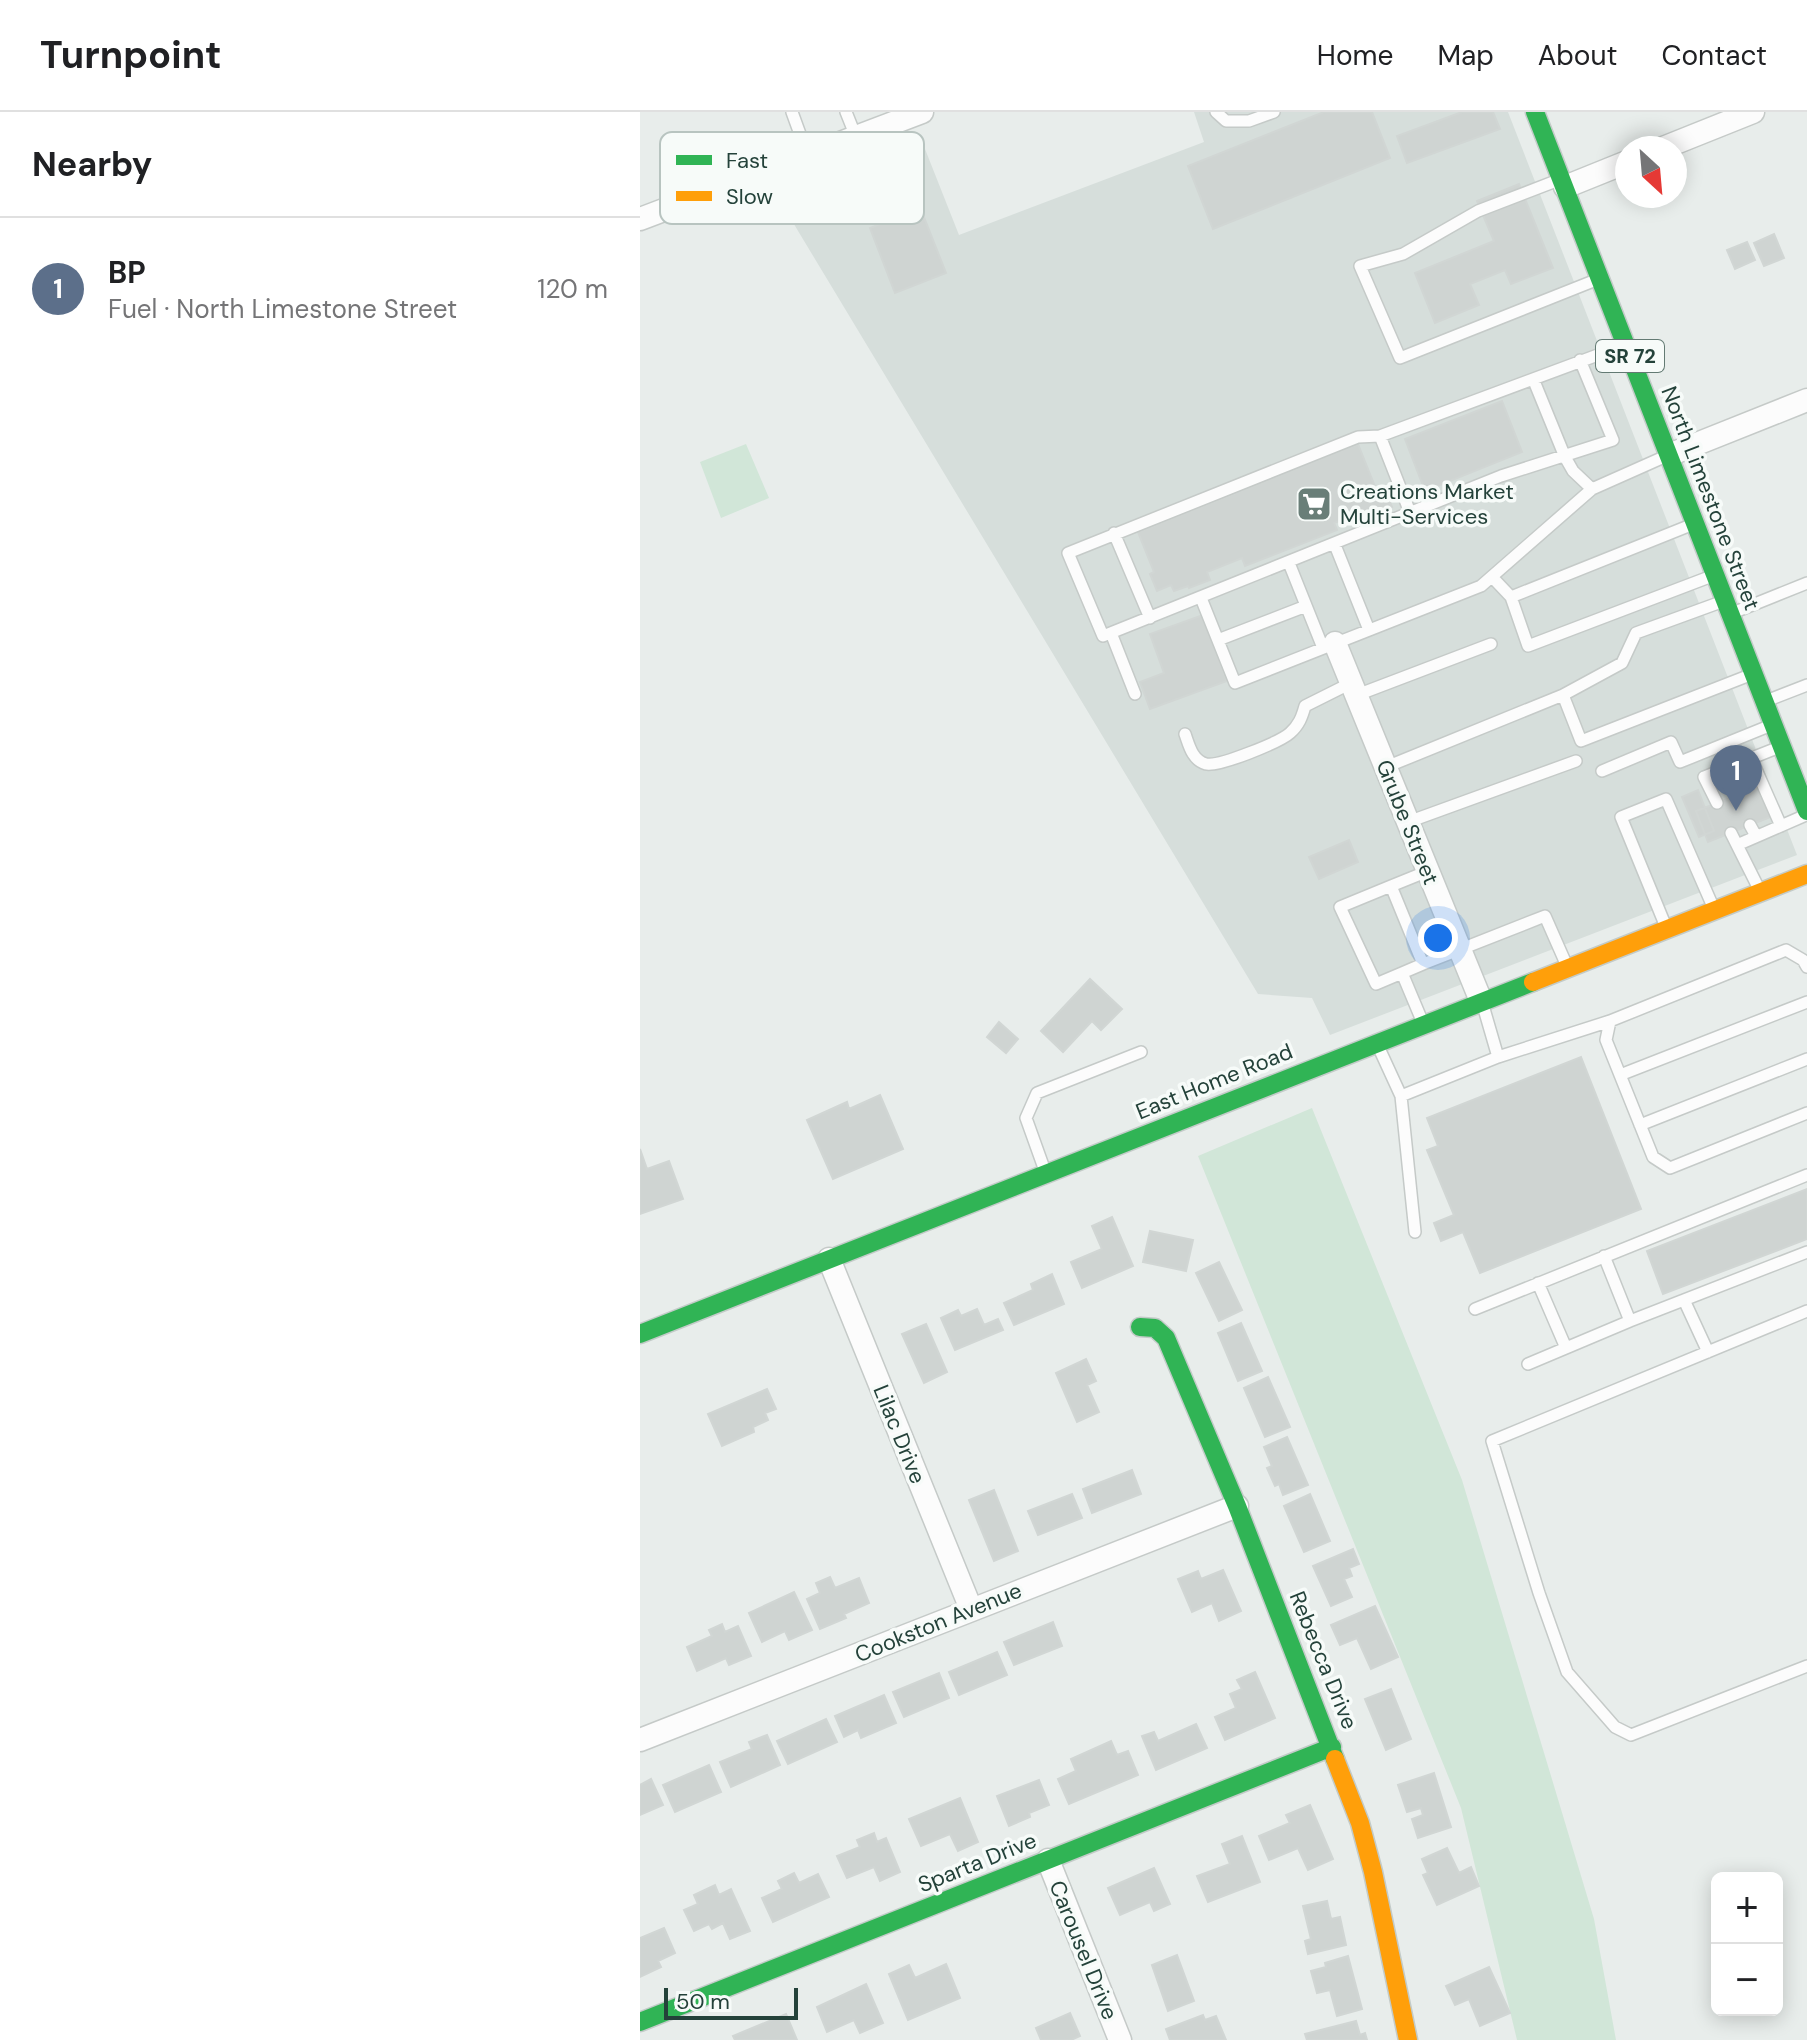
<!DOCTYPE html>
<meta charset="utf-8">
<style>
body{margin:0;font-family:"DM Sans",sans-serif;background:#f2f2f2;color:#202124}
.controls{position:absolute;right:24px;bottom:24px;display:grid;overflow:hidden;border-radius:12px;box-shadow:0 4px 20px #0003}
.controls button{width:72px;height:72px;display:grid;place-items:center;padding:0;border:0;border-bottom:2px solid #e0e0e0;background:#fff;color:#202124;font:40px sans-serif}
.compass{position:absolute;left:975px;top:24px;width:72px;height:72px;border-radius:50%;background:#fff;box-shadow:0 4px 20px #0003;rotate:154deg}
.scale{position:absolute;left:24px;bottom:20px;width:134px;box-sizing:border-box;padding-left:8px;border:4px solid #24423a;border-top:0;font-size:22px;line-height:28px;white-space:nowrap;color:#24423a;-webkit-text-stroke:6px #f7fbf9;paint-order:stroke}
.you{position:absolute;left:798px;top:826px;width:28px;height:28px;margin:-20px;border:6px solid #fff;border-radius:50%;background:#1a73e8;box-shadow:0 0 0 12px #1a73e833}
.badge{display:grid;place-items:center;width:52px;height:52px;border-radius:50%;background:#697e78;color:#fff;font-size:26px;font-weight:700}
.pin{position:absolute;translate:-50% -66px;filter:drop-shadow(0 2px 4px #0008)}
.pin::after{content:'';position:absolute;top:42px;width:28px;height:24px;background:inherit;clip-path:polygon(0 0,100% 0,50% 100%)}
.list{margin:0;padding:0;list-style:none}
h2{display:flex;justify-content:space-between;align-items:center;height:104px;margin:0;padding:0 32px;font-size:34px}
h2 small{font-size:26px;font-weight:400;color:#757577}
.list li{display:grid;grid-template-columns:52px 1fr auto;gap:24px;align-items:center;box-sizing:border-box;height:144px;padding:0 32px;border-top:2px solid #e0e0e0}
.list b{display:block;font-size:30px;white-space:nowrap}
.list p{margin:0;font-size:26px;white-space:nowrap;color:#757577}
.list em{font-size:26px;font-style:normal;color:#757577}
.map{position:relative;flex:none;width:1167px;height:1928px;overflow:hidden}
header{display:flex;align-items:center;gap:48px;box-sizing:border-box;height:112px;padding:0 40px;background:#fff;border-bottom:2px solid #e0e0e0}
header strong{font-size:38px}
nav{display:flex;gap:44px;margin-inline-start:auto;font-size:28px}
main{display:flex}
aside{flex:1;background:#fff}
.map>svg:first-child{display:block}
</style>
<header>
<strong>Turnpoint</strong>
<nav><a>Home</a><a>Map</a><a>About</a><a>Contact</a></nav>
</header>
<main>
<aside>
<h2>Nearby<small></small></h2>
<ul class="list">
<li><span class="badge" style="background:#5c6f8a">1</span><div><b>BP</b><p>Fuel · North Limestone Street</p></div><em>120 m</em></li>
</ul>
</aside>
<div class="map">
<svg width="1167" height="1928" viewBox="0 0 1167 1928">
<rect width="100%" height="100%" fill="#e8edeb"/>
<path fill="#d6dedb" d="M554 0H868L1157 743 690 923 672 886 618 882 140 89 285 37 319 123 564 30Z"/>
<path fill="#d1e6d8" d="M106 332 129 386 81 406 60 350Z
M672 996 822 1368 954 1807 976 1928H877L821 1696 558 1044Z"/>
<path fill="#cfd4d2" stroke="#d1d6d4" stroke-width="2" d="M684 0H732L750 46 573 117 548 54Z
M822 0H853L860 17 767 51 757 24Z
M879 72 913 156 871 172 865 158 830 172 839 193 795 211 775 161 854 129 837 89Z
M263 82 270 99 280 95 306 161 255 181 230 116 250 108 243 90Z
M1134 122 1144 146 1124 154 1114 131Z
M1107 130 1115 148 1095 157 1087 138Z
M862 289 882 340 785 379 765 327Z
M718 332 736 377 743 374 752 395 727 405 725 399 694 411 697 418 605 454 602 446 567 460 570 468 549 476 548 474 534 479 531 473 517 479 510 462 514 460 498 420Z
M563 503 587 569 510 597 500 570 524 561 510 522Z
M1121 674 1133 704 1068 730 1056 699Z
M1058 678 1074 719 1059 725 1042 685Z
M709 728 718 750 679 767 669 745Z
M450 867 482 897 461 918 452 909 423 940 401 919Z
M359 910 378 927 366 941 347 925Z
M941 945 1001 1097 840 1161 823 1120 801 1129 794 1111 814 1103 787 1038 798 1034 787 1006Z
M240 983 263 1037 193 1067 167 1008 207 990 209 997Z
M0 1037 7 1057 29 1049 43 1087 0 1102Z
M1167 1077V1127L1023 1182 1007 1139Z
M472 1105 493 1154 442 1176 431 1150 462 1137 452 1114Z
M510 1119 553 1128 546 1159 503 1150Z
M579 1150 602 1198 579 1209 556 1161Z
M412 1162 424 1192 374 1213 364 1191 393 1178 391 1172Z
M337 1197 344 1213 358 1207 363 1218 315 1238 301 1206 318 1198 321 1204Z
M601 1211 622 1259 598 1269 578 1221Z
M286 1212 307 1260 284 1271 262 1222Z
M446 1247 456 1269 447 1273 459 1300 437 1310 416 1261Z
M628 1265 650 1315 625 1325 604 1276Z
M127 1277 136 1297 125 1301 128 1308 113 1315 114 1320 82 1334 68 1302Z
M647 1325 668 1373 643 1383 639 1372 635 1374 627 1356 632 1354 624 1335Z
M492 1358 501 1382 452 1401 443 1377Z
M354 1378 378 1439 354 1449 329 1388Z
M432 1382 442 1406 398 1423 388 1399Z
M670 1382 690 1429 664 1440 644 1394Z
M713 1437 719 1452 709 1456 712 1464 704 1467 712 1485 691 1494 673 1454Z
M583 1458 601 1499 579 1509 572 1491 552 1500 538 1467 558 1459 561 1467Z
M190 1465 195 1476 219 1466 229 1491 204 1502 206 1506 180 1517 167 1487 180 1481 176 1471Z
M154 1480 172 1518 149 1528 145 1519 122 1530 109 1501Z
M735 1494 758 1545 731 1557 717 1526 700 1533 691 1513Z
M413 1510 422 1534 374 1553 364 1530Z
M82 1512 85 1520 98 1514 111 1544 89 1553 86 1546 57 1559 47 1535 72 1524 69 1518Z
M357 1540 367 1563 319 1583 309 1560Z
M615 1560 635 1606 585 1628 575 1605 596 1596 590 1582 602 1577 597 1568Z
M299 1561 309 1586 264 1605 253 1580Z
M751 1577 771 1627 746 1638 725 1587Z
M244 1583 256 1611 221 1626 218 1618 204 1625 195 1604Z
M186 1607 197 1630 148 1652 137 1629Z
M556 1612 567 1636 516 1658 502 1624 514 1620 518 1629Z
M127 1623 140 1653 91 1675 80 1650 112 1637 109 1630Z
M471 1629 477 1643 488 1639 498 1663 429 1692 418 1667 436 1659 431 1647Z
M69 1653 81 1680 35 1700 23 1673Z
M794 1661 811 1715 778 1726 772 1707 783 1703 781 1696 767 1700 758 1673Z
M11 1667 23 1693 0 1703V1673Z
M399 1668 409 1693 389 1701 390 1705 369 1714 357 1684Z
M320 1686 338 1730 318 1739 310 1722 281 1734 269 1707Z
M670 1693 693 1747 668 1758 658 1736 629 1748 619 1724 650 1711 646 1703Z
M234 1721 237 1730 246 1726 260 1760 240 1769 234 1755 207 1766 197 1744 220 1735 217 1728Z
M602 1724 620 1770 568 1790 557 1764 590 1752 582 1732Z
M807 1736 819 1761 831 1755 839 1774 797 1793 783 1763 788 1761 782 1747Z
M514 1756 530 1792 514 1799 510 1790 480 1803 468 1776Z
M154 1761 159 1771 178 1762 189 1785 133 1810 122 1786 142 1777 138 1769Z
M75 1773 79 1783 91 1777 110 1819 90 1827 83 1811 72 1817 69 1812 54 1819 44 1798 58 1792 54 1783Z
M687 1789 691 1807 700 1805 706 1833 668 1842 665 1829 671 1827 663 1794Z
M24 1816 35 1841 18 1849 21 1855 0 1865V1826Z
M537 1843 554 1889 528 1899 512 1853Z
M708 1844 722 1897 697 1904 690 1878 677 1881 671 1859 686 1855 685 1851Z
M306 1852 320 1886 268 1908 249 1862 269 1853 275 1866Z
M849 1855 870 1901 840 1914 829 1887 815 1893 806 1874Z
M226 1872 243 1911 220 1921 214 1908 187 1920 177 1895Z
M430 1901 440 1924 431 1928H401L396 1916Z
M146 1902 157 1928H95L93 1924Z
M563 1903 565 1908 576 1904 586 1928H530L526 1917Z
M716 1909 720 1923 725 1921 727 1928H667L665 1922Z"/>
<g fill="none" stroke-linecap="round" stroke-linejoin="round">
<defs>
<path id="lane" d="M152 0 168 44
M206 0 216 25
M576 0 586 9H609L634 0
M916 69 838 99 763 142 720 154 760 246 956 168
M940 248 973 328 861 364 463 524 428 441 718 325 740 324 982 234
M894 269 925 345 933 359 952 377
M740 324 771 403
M1051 413 871 485 888 534 1072 464
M474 421 510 506
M695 433 729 518
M649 451 683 536
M853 466 871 485
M561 486 595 571 841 474 952 377 1024 345
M1095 500 1167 471
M471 521 495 582
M578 528 666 494
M717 583 851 532
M923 583 941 629 1110 563
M1126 589 1167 573
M545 622C549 633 552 648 566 652 579 655 640 630 650 621 659 613 662 605 665 594L711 571
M1111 646 1141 714
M746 655 923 583 982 551 996 521 1081 490
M1084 657 1096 684
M962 659 1031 630 1040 650 1129 614
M1077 691 1064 665 1137 636
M768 710 936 649
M1110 713 1116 724
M1091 721 1097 733
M751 774 788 759
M1120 779 1097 733 1166 703
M1026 815 981 705 1026 687 1074 797
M783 852 905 804 927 854
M1167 855 1163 848 1146 838 970 909 966 928 1013 1045 1030 1056 1167 1001
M762 861 783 852 751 774 700 795 736 872 762 861 783 911
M842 890 858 945 970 909
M738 934 761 984 858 945
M980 963 1167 890
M761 984 775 1120
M1000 1013 1167 947
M405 1059 386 1006 397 981 501 940
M964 1144 990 1209 1167 1140
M898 1171 926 1236
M1044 1188 1068 1240
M835 1197 1167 1063
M1167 1199 852 1329 899 1481 927 1560 975 1615 991 1623 1167 1554
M888 1252 990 1209"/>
<path id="street" d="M1023 36 1113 0
M925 75 987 50
M0 107 282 0
M1029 343 1167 288
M695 531 841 889
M189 1147 331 1497
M0 1628 597 1394
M408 1748 480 1928"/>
<path id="fast" d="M895 0 1167 699
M500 1215 515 1216 526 1226 597 1394 695 1647
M0 1222 893 870
M0 1910 692 1635"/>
<path id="slow" d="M893 870 1167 762
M695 1647 720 1711 733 1760 768 1928"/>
</defs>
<use href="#lane" stroke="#c5cac8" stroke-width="14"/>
<use href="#street" stroke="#c5cac8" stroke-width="25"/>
<use href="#fast" stroke="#c3cbc8" stroke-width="21"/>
<use href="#slow" stroke="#c3cbc8" stroke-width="21"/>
<use href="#lane" stroke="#fcfcfc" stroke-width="11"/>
<use href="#street" stroke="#fcfcfc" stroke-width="22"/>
<use href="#fast" stroke="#30b455" stroke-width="18"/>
<use href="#slow" stroke="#ff9f0a" stroke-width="18"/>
</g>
<defs>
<symbol id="supermarket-square" viewBox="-11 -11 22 22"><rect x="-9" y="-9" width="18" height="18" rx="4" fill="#697e78" stroke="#f7fbf9"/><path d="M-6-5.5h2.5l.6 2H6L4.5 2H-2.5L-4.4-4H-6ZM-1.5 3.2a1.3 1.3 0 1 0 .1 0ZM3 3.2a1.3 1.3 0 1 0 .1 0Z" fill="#fff"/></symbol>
</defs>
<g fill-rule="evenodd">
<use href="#supermarket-square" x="654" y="372" width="40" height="40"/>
</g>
<g text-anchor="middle" stroke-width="7" stroke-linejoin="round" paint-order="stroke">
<rect fill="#f7fbf9" stroke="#637a73" stroke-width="2" x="956" y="228" width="68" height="32" rx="6"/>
<g font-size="20" font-weight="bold" fill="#24423a">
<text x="990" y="251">SR 72</text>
</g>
<g font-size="22" fill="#24423a" stroke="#f7fbf9" text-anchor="start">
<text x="700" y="387">Creations Market<tspan x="700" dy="25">Multi-Services</tspan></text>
</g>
<g font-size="22" fill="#24423a" stroke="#f7fbf9">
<text transform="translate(1071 386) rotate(69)" y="8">North Limestone Street</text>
<text transform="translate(768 710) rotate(68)" y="8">Grube Street</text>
<text transform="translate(574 969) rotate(-22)" y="8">East Home Road</text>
<text transform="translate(260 1322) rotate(68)" y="8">Lilac Drive</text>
<text transform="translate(298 1510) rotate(-22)" y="8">Cookston Avenue</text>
<text transform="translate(684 1548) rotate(68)" y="8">Rebecca Drive</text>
<text transform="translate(337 1750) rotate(-22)" y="8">Sparta Drive</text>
<text transform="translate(444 1838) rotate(68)" y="8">Carousel Drive</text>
</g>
</g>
<rect x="20" y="20" width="264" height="92" rx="12" fill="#f7fbf9" stroke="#b8c4c0" stroke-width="2"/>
<rect x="36" y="43" width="36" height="10" fill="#30b455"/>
<rect x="36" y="79" width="36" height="10" fill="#ff9f0a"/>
<g font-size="22" fill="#24423a">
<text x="86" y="56">Fast</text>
<text x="86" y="92">Slow</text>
</g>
</svg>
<div class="controls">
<button>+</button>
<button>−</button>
</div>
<svg class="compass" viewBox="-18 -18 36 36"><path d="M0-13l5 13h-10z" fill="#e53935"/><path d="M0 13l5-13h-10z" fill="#757577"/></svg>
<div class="scale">50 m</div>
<div class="you"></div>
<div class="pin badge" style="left:1096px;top:699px;background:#5c6f8a">1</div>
</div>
</main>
